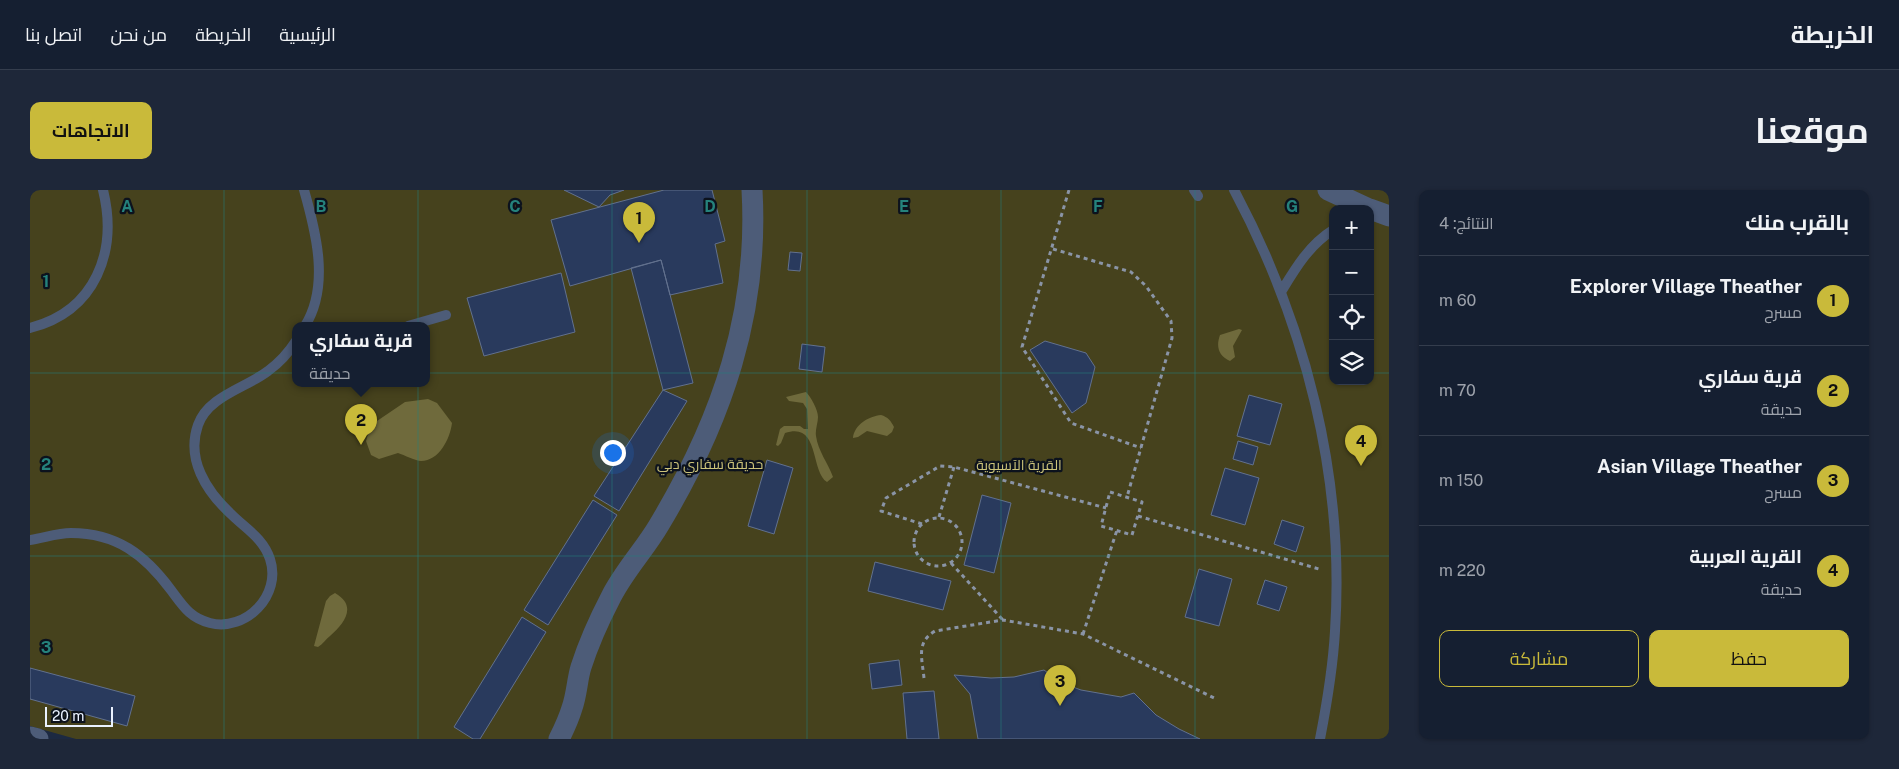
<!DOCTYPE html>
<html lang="ar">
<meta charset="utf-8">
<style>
body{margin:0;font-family:"Public Sans",Cairo,sans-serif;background:#1e2739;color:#f1f3f6;direction:rtl}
.controls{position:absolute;right:15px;top:15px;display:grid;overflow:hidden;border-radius:10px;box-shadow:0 1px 4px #0004}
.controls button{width:45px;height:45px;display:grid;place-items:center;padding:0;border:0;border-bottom:1px solid #343d4d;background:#151f31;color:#f1f3f6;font:25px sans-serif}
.scale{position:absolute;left:15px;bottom:12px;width:68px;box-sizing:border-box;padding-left:5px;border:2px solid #eaf2ff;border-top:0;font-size:14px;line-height:18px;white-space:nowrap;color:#eaf2ff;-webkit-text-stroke:4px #0c121d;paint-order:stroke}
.you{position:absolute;left:582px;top:262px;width:18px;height:18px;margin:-12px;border:4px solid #fff;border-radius:50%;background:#1a73e8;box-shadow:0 0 0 8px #1a73e833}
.badge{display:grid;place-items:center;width:32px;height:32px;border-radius:50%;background:#c9ba3a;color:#111;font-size:16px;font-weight:700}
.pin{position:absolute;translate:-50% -41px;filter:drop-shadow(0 1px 2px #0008)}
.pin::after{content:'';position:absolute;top:26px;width:18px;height:15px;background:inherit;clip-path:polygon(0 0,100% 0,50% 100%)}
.popup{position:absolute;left:262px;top:132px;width:138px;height:65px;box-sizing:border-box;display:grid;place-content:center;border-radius:10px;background:#151f31;filter:drop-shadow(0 1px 4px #0005);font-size:16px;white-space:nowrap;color:#9da2ab}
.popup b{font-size:19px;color:#f1f3f6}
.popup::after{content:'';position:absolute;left:50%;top:100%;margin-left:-10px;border:10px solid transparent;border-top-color:#151f31}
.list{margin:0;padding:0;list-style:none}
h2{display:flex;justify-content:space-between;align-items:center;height:65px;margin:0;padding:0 20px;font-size:21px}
h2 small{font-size:16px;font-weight:400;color:#9da2ab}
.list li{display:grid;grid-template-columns:32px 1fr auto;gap:15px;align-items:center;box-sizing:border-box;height:90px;padding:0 20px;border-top:1px solid #343d4d}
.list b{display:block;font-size:19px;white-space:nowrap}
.list p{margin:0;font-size:16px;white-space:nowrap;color:#9da2ab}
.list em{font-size:16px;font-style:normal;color:#9da2ab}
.actions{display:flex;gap:10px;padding:15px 20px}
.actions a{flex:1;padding:11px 0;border:1px solid #c9ba3a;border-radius:10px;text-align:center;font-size:18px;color:#c9ba3a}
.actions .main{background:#c9ba3a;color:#111}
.icon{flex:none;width:28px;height:28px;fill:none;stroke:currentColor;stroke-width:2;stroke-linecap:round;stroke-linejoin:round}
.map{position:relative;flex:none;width:1359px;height:549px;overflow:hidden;direction:ltr;border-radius:10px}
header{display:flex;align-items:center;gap:30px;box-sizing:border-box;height:70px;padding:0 25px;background:#151f31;border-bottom:1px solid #343d4d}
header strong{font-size:24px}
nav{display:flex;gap:28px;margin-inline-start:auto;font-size:18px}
.intro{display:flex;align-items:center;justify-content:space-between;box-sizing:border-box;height:120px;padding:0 30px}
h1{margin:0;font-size:35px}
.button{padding:12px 22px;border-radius:10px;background:#c9ba3a;color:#111;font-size:18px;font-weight:700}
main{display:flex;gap:30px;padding:0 30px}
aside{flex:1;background:#151f31;border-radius:10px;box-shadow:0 1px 4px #0004}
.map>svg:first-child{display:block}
</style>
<header>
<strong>الخريطة</strong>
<nav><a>الرئيسية</a><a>الخريطة</a><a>من نحن</a><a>اتصل بنا</a></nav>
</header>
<div class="intro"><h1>موقعنا</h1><a class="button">الاتجاهات</a></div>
<main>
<aside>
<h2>بالقرب منك<small>النتائج: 4</small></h2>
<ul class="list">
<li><span class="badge">1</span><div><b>Explorer Village Theather</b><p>مسرح</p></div><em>60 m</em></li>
<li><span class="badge">2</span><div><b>قرية سفاري</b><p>حديقة</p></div><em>70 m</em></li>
<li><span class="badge">3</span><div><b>Asian Village Theather</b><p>مسرح</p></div><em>150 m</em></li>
<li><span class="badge">4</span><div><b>القرية العربية</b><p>حديقة</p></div><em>220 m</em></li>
</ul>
<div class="actions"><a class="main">حفظ</a><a>مشاركة</a></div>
</aside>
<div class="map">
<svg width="1359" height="549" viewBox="0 0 1359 549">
<rect width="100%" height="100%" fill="#1c2941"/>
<path fill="#46421d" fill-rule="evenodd" d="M0 0H1359V549H46L0 536ZM1303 19H1340V191H1303ZM266 136H396V194H266Z"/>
<path fill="#6f6a3c" d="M1209 139 1212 140 1203 156 1205 167 1200 171C1188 166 1186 156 1190 145Z
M776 202C781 207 788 220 788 227 788 233 785 240 786 246 788 261 798 273 803 287L797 292C780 281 790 231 755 243L751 253 748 256 746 255 750 239 754 236H770L774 239H778L777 219 773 213 759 211 756 207Z
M398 209 407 213 422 233C420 249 409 271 391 271 386 271 374 265 368 263L349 269 341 265 336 251 339 241 347 231 375 212Z
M851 225C858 227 861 231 864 237L862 242 857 246 837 241 828 247 823 248C824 235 839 226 851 225Z
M305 403C328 416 314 434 300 446 296 449 293 454 288 457L284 456 296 411 300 406Z"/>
<path fill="#293a5d" stroke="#62718e" d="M534 0H594L580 5 569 17Z
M634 0H682L695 51 685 54 693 93 640 105 631 70 540 96 521 30Z
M760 62 772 63 770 81 758 80Z
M631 70 663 193 633 200 601 78Z
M531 83 545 142 454 166 437 108Z
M1015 151 1056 163 1065 177 1056 213 1042 223 1000 160Z
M772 154 795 157 792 182 769 179Z
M633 200 657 211 589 321 564 306Z
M1219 205 1252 214 1240 255 1207 246Z
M1208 251 1228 257 1223 275 1203 269Z
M737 270 763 278 744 344 718 336Z
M1195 278 1229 288 1215 335 1181 325Z
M952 305 981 313 964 383 934 375Z
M563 310 587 325 518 435 494 420Z
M1252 330 1274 337 1266 362 1244 354Z
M845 372 921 391 913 420 838 401Z
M1169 379 1202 389 1189 436 1155 427Z
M1235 390 1257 397 1249 421 1227 414Z
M492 427 516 442 450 549H443L424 537Z
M869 470 872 495 842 499 839 474Z
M0 478 105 506 97 536 0 509Z
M1014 480 1032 493 1051 500 1091 507 1104 503 1126 525 1149 539 1170 549H948L940 504 924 485 961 488 984 487Z
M904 501 909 549H877L873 503Z"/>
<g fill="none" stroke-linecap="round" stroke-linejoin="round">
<path stroke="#8a94a6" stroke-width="3" stroke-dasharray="4 4" stroke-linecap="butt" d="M1039 0 992 157 1041 233 1111 258
M1023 59 1101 82 1116 96 1141 131 1142 148 1097 307
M1080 302 1112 312 1102 345 1071 336Z
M1108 326 1289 379
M909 327 924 277
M884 352a24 24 0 1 1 48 0a24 24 0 1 1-48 0Z
M892 334 851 321 856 308 910 276 924 277 1076 318
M921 373 973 430
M1053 444 1087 340
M894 488C892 468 886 452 905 441L973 430 1053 444 1184 508"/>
<path stroke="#4d5c78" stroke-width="10" d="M274 0C286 42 300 96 275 136
M1164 0 1168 6
M1204 0C1276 135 1315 288 1305 441 1303 477 1297 513 1290 549
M1251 102C1265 79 1279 55 1303 40
M378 136 416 125
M0 138C66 121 88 61 73 0
M0 350C14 348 27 343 41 343 87 343 115 365 141 400 153 416 160 428 180 433 216 442 252 405 240 369 233 348 216 339 201 324 176 301 156 269 168 235 178 206 216 198 238 181 249 173 259 162 266 151"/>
<path stroke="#4d5c78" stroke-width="21" d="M1298 0 1339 19
M1340 19 1359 26
M0 547 8 549
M529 549C534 539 539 528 542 518 547 504 547 490 551 477 559 452 569 430 581 407 594 381 615 359 629 335 692 230 729 123 722 0"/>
</g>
<path fill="none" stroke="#25827c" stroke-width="1" stroke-opacity="0.55" d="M194 0V549M388 0V549M582 0V549M777 0V549M971 0V549M1165 0V549M0 183H1303M1340 183H1359M0 366H1359"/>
<g text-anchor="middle" stroke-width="4.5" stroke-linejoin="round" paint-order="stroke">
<g font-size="14" fill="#cdc47a" stroke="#0c121d">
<text x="680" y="279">حديقة سفاري دبي</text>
<text x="989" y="280">القرية الآسيوية</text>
</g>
</g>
<g font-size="16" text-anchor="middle" font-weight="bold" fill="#25827c" stroke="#0c121d" stroke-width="4.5" stroke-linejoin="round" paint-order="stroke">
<text x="97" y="22">A</text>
<text x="291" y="22">B</text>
<text x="485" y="22">C</text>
<text x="680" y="22">D</text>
<text x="874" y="22">E</text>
<text x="1068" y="22">F</text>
<text x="1262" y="22">G</text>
<text x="16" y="97">1</text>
<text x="16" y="280">2</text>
<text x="16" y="463">3</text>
</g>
</svg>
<div class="controls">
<button>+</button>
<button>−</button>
<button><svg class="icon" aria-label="locate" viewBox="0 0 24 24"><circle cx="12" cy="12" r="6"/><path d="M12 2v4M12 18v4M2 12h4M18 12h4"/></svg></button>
<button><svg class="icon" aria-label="layers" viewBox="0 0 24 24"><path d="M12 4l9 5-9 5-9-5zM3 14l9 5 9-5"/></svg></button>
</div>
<div class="scale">20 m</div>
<div class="you"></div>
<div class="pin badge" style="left:609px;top:53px">1</div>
<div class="pin badge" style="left:331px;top:255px">2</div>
<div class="popup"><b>قرية سفاري</b>حديقة</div>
<div class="pin badge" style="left:1030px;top:516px">3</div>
<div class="pin badge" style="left:1331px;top:276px">4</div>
</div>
</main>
